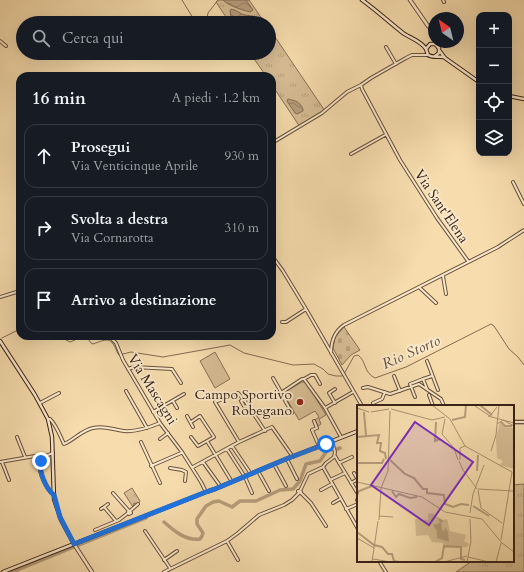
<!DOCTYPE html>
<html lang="it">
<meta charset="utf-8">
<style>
body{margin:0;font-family:Cardo,serif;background:#242831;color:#f1f3f6}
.controls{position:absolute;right:12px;top:12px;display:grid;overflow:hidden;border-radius:8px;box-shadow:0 4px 16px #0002}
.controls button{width:36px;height:36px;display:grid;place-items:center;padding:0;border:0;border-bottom:1px solid #363941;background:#171b24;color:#f1f3f6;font:20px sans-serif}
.compass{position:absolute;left:428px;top:12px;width:36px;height:36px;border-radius:50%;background:#171b24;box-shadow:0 4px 16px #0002;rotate:325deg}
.stop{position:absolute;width:12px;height:12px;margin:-9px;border:3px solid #1a73e8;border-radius:50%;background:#fff}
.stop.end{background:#1a73e8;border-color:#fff;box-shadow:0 1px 4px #0008}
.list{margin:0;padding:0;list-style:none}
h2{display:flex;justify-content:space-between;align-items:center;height:52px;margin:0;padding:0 16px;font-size:17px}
h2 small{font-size:13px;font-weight:400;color:#9ea1a6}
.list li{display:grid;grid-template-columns:26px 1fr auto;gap:12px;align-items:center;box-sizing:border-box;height:64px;margin:0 8px 8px;padding:0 8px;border:1px solid #363941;border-radius:12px}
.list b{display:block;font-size:15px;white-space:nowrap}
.list p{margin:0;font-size:13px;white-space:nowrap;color:#9ea1a6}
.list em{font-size:13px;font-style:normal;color:#9ea1a6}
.icon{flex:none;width:22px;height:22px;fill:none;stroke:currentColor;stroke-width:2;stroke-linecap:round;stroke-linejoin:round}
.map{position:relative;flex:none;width:524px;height:572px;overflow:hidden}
.search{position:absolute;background:#171b24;box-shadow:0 4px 16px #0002;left:16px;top:16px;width:260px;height:44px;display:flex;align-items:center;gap:10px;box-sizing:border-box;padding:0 14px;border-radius:22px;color:#9ea1a6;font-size:15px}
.panel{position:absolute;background:#171b24;box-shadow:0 4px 16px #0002;left:16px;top:72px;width:260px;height:268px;border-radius:12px}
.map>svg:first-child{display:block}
</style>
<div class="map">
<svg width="524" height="572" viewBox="0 0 524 572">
<defs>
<pattern id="cemetery-stones" width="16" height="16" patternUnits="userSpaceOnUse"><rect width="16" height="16" fill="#d7bd94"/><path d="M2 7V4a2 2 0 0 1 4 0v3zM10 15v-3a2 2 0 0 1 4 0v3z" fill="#b9a27f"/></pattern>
<pattern id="park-tufts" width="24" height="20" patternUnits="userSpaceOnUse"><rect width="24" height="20" fill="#d7bd94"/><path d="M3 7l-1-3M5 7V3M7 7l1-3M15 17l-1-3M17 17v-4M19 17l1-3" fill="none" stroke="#b9a27f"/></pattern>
<pattern id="water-waves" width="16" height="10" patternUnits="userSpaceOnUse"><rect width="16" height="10" fill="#b69d7b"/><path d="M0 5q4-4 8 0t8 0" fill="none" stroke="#958064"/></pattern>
</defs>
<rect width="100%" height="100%" fill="#f7ddae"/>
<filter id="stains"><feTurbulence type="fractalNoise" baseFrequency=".005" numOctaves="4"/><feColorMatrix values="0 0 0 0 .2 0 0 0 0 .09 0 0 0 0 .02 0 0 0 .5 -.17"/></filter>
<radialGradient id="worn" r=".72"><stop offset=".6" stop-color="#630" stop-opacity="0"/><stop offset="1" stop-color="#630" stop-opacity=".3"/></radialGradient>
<path fill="#d7bd94" stroke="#887056" d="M215 352 230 379 215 388 200 361Z
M302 382H306L326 415 319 419 321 424 318 426 315 420 319 417 315 411 299 420 283 393Z"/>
<path fill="url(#cemetery-stones)" stroke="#887056" d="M344 327 360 350 351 355 342 365 333 348 335 337Z"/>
<path fill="url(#park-tufts)" stroke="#887056" d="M218 0H249L265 23H230L216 2Z
M269 28 325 111 300 127 272 85V76H266L250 53H269Z
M524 484V572H456L472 561H513V485Z
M132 488 140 501 138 504 134 503 133 507 124 493Z"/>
<path fill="url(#water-waves)" stroke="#846c53" d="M223 0H246L253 10 250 12C242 10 227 5 223 0Z
M231 9C237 10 240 14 245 15 249 16 252 15 255 17V20L251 23H236L231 16 230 11Z
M288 99C296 101 299 101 303 109V111L297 114 295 113 287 101Z"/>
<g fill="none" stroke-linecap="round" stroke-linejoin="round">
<path stroke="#846c53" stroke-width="1" d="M182 0 196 23
M206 23 208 13 218 0
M65 336 66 340 70 342 75 340 77 336
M86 336 91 343 93 344C109 338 111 337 118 354L119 355 131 352 163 357 230 345 244 353 293 365 314 364 323 369 328 374 336 376H342L344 374 354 356 358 355C367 362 363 372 375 378L406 367 491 324 494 326 509 349 518 357 524 365
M2 338 20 329"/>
<path stroke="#b69d7b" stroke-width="3.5" d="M164 522C174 531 186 541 200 539L202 536 203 533 197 524V519L206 506 213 502 219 501 232 507 240 501H256L280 490 293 489 300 481 306 464 320 461 328 449 334 450 340 448
M12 572 146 518"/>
<defs>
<path id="minor" d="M443 0 444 2
M0 41 6 46
M386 47 396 64
M361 85 362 89 400 160 437 218 468 261
M272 143 322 113 347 92 361 85 371 78 406 58 412 55H428
M351 154 385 135
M513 182 524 204
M272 256 283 271 306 309 362 406
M443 276 446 294
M420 288 436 303
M0 297 20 291
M282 322H286L306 309
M109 336 116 343 123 360 160 423 182 452 201 482 206 492
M331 353C331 341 334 332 344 325L498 247 524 230
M427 361 438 390
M128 369 134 367 172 369 181 383
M394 376 400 391
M273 378 281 392
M304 379 311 375H315L320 384
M423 379 432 376
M363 388 368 387 390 394 419 384 441 399 444 406
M126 391 147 428
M429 395 433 406
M415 397 410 384 423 379 427 389
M173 401 177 408
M40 403 59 393
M335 403 329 393 335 389
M374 406 373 403 382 399 385 392
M248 407 244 406 241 401 243 400 245 401 265 431
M325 408 353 392
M153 412 184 394
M292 413 281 393 302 379H304L325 408 341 437
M187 416 193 427
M48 419H50C57 426 60 436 64 444 74 440 82 430 93 428 105 425 113 430 124 431 136 432 148 428 160 423
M314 421 317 428 312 430 319 446
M191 422 200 416 214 437 207 441 232 482
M17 437 25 457
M191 437 198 446 207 441
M160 439 168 433
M141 442 160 483
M239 442 215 402 238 393 244 400
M232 446 251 474
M227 449 245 477 252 493
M335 456 358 494
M43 457C41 460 40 463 40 466 39 474 47 490 54 495
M287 459 297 479
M0 462 35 456 43 457 53 453
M2 462 9 480
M203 462 221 487
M339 463 352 457
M274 464 286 486
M151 466 181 453
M193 467 239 442 272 427 293 457
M323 467 358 529
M170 468 182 470 186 472 185 481
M258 471 269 491
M354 473 357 478
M330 480 345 473
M351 483 358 479
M321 490 332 484
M298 491H300L301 492 299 493Z
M300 491 308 474 323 467 326 463 334 457 335 452 332 441
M113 493 129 511
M301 493 311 503 326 526
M357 500H358
M333 503 340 499
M104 507 108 504
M101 509 104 507 116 521
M346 509 358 504
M130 511 138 504
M130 511 131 513 129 514 128 512Z
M95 530 119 520 128 513
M145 531 170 568
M227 541 238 560
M164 560 177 551
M379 561 386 572
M164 572 227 541 238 533 259 515 284 505 292 500 299 493"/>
<path id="tertiary" d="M410 0 428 26 434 31
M438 47 439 42
M74 544 92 572"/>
<path id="secondary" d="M362 0C376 10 389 22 403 33 410 38 421 41 426 49
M439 50 445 58 479 82
M435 56 439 53V48L435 44H430L426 49 428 55C433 58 438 56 444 57
M509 96 524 99
M0 341 35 395 48 419 52 437 54 499 61 520 74 544
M513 422H524
M3 572 206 492 215 489 286 459 358 431"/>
</defs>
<use href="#minor" stroke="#68513e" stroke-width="4"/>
<use href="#tertiary" stroke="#68513e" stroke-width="4.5"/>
<use href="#secondary" stroke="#392218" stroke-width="4.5"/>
<use href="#minor" stroke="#fae9ca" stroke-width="2"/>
<use href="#tertiary" stroke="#fae9ca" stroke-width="2.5"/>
<use href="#secondary" stroke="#fae9ca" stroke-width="2.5"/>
</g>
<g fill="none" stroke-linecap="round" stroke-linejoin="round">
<path stroke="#1a73e8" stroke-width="5" d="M41 461C38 470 46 489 54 495L60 517 74 544 206 492 215 489 286 459 326 444"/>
</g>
<circle fill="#8f2418" stroke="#fae9ca" stroke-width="1.5" cx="300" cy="402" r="4"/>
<g text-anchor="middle" stroke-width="3.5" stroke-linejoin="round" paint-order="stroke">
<g font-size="14" fill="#392218" stroke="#fae9ca">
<text transform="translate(442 206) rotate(56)" y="5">Via Sant'Elena</text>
<text transform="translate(153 389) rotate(58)" y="5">Via Mascagni</text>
</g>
<g font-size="14" fill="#392218" stroke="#fae9ca" text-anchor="end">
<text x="292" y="399">Campo Sportivo<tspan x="292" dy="16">Robegano</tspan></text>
</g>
<g font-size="15" font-style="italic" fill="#654d3b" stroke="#fae9ca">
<text transform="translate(411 352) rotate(-24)" y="5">Rio Storto</text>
</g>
</g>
<g transform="translate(357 405)">
<rect width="157" height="157" fill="#f7ddae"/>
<path d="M143 17 148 22 157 23V64L143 60 146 56 140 53 139 33Z" fill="#d7bd94"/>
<path d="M75 108 86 115 90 114 93 126 109 130 107 136 112 139 110 142 86 143V138L75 137 71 130 59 131 58 114 71 115V109Z" fill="#d7bd94"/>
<path d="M81 113 87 116 84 118 85 125 87 126 88 122 91 127 92 137 80 133V126L76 120 83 118Z" fill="#b69d7b"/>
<path fill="none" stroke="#b69d7b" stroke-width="2" d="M123 0 135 10M7 7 9 31M95 15 108 12 109 0M79 17 78 36 83 34M144 17 148 21H155M0 32 22 30 20 38H24L23 46 28 48 29 54M33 55 48 69 57 73 66 84H70V88L87 90 88 99 96 102 104 99 112 100M0 58H17M17 58H25L27 54M120 66 121 50M35 86 39 92 42 89 53 93 60 92M0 90 2 86 15 81M116 101 132 111M0 127 17 140 25 142 31 149H35L37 156 42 157M78 157 85 153 87 141 104 142V154L108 155"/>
<path fill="none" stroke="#ab9272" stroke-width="1" d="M75 0 93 14 108 41 155 67M118 1 133 11 140 2M0 3 12 7M34 4 75 15 88 12M14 7 32 4M131 11 157 18M88 14 85 29 97 43 101 55M140 19 146 15 157 21M134 46 139 30 142 0M103 55V43L108 41M102 56 106 65 120 84M0 77 65 92 88 107 125 114 145 138M24 83 31 66 33 6M121 84 157 86M121 85 124 103 145 118M113 108 116 89 127 60M22 111 36 112M22 115 24 83M0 133 17 143M144 135 155 67M145 138 157 147M111 152 132 157M16 154 34 157M15 157 21 116M87 157 110 151M110 157 114 136 113 114M139 157 144 138"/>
<path fill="#7b2cbf" fill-opacity="0.15" stroke="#7b2cbf" stroke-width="2" d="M58 17 116 57 72 120 14 80Z"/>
<rect width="157" height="157" fill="none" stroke="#392218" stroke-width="2"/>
</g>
<rect width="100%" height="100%" filter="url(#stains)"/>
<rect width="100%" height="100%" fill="url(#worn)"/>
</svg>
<div class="controls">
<button>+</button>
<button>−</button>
<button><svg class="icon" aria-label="locate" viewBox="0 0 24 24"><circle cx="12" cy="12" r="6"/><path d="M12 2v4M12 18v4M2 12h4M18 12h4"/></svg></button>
<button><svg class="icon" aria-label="layers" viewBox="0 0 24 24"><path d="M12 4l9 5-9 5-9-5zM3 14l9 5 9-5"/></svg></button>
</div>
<svg class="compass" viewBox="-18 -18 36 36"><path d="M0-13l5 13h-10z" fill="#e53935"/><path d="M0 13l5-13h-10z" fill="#9ea1a6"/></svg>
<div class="stop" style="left:326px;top:444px"></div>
<div class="stop end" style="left:41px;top:461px"></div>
<div class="search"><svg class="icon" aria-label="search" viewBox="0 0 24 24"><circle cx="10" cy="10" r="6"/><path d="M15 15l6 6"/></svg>Cerca qui</div>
<section class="panel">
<h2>16 min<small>A piedi · 1.2 km</small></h2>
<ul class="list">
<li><svg class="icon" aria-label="ahead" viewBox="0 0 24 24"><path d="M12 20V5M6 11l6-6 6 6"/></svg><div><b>Prosegui</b><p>Via Venticinque Aprile</p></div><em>930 m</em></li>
<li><svg class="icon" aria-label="right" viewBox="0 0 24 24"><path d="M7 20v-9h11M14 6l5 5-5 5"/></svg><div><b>Svolta a destra</b><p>Via Cornarotta</p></div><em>310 m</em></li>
<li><svg class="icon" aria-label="arrive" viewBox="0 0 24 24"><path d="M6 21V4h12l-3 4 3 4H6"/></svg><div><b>Arrivo a destinazione</b></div></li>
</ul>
</section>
</div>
